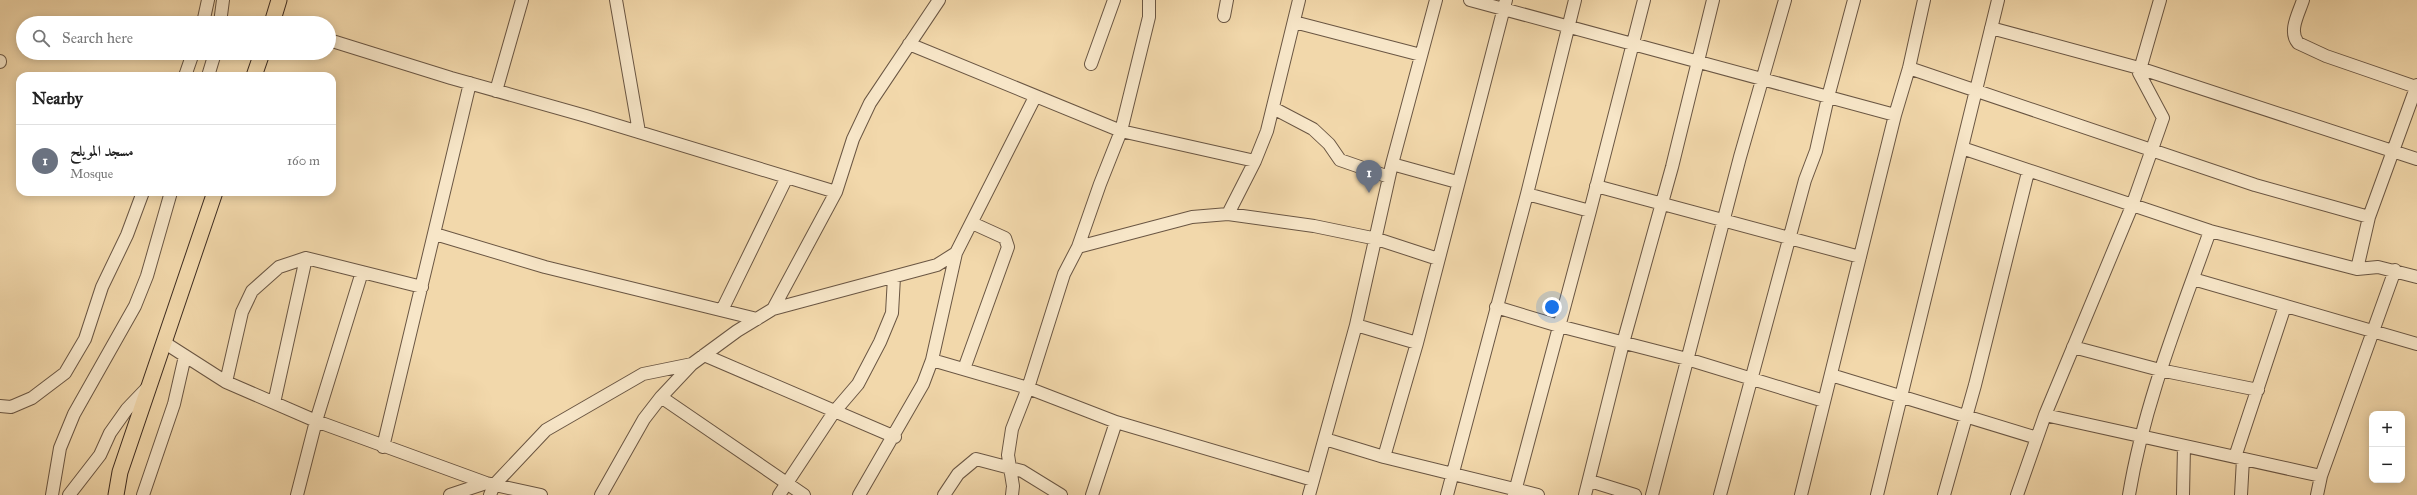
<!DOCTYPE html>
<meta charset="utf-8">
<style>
body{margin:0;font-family:"IM FELL Great Primer",Amiri,serif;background:#f6f6f6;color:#222}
.controls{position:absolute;right:12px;bottom:12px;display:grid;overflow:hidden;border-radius:8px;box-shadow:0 2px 10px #0003}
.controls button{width:36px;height:36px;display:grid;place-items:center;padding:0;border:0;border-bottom:1px solid #e0e0e0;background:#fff;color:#222;font:20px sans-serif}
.you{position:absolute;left:1552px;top:307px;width:14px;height:14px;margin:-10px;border:3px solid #fff;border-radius:50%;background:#1a73e8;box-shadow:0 0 0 6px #1a73e833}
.badge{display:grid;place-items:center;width:26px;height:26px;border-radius:50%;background:#b45309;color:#fff;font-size:13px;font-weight:700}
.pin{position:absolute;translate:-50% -33px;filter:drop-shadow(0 1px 2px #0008)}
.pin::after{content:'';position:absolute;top:21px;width:14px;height:12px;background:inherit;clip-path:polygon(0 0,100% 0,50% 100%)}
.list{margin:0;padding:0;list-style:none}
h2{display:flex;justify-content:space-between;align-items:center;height:52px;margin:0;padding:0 16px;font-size:17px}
h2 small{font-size:13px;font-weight:400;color:#767676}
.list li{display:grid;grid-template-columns:26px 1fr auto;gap:12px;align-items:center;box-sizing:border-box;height:72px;padding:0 16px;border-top:1px solid #e0e0e0}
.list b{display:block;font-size:15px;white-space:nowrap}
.list p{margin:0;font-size:13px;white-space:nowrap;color:#767676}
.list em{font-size:13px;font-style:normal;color:#767676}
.icon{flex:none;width:22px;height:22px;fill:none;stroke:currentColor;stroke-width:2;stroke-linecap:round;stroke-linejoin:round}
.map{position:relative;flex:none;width:2417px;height:495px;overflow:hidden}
.search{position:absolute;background:#fff;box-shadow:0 2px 10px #0003;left:16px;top:16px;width:320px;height:44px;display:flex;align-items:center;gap:10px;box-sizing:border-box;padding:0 14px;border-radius:22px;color:#767676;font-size:15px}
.panel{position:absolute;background:#fff;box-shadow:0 2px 10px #0003;left:16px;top:72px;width:320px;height:124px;border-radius:12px}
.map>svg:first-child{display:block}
</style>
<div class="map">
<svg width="2417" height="495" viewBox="0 0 2417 495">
<rect width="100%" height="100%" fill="#f2d8ab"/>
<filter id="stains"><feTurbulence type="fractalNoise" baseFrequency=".005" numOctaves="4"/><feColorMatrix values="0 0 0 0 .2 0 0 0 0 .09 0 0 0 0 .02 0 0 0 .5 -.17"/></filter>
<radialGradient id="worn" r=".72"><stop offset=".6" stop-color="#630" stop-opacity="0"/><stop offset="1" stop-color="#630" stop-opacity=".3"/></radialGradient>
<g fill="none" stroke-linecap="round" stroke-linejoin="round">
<defs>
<path id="minor" d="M616 0 639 132
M1470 0 1895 115
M2303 0C2299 13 2288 31 2298 43L2326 56 2416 87
M1224 16 1227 0
M1294 22 1421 55
M203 23 208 0
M220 23 223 0
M1991 28 2139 68 2417 159
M329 40 451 78 586 116 836 192
M909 44 1121 131 1255 161
M0 62V61
M1091 64 1114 0
M1909 68 2255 185 2369 217
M185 76 193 53
M208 76 215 53
M496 91 522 0
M1273 108 1313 129 1329 144 1340 160 1389 177
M1962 148 2210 231 2357 269 2378 267 2417 277
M1392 164 1457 182
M1596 186 1860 257
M1527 194 1590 211
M1228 214 1255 161 1267 131 1299 0
M435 234 545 267 757 319
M1078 247 1192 217 1228 214 1314 226 1377 239 1438 259
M2357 269 2369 217 2417 85
M2193 279 2417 344
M1496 307 1559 326 1687 359 1824 401
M773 309 836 192 853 139 870 103 939 0
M722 310 787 177
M1356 325 1417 343
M165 343 226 382 316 421 486 483 541 495
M2073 347 2160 370 2258 390
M704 355 895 437
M932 360 1028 388 1116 422 1313 480
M964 369 1008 247 1005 238 972 223
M1831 375 2037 438
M226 382 242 312 252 291 279 267 306 258 422 287
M661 397 804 495
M274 403 306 258
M0 406 11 407 32 398 65 373 85 339 102 287 127 235 143 192
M2045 415 2321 476
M1325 439 1384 457 1538 495
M383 447 470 83
M1384 457 1417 343 1506 0
M2235 457 2285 306
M1590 481 1635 495
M52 495 60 448 74 414 135 306 147 276 171 192
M69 495 100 455 110 433 127 409 148 387
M143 495 174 404 185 356
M297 495 316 421 362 272
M450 495 486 483
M490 495 494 485 546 430 643 374 692 364
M601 495 644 419 661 397 692 364 737 331 773 309 937 265 956 253
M779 495 834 412 858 384 880 342 892 313 894 277
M859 495 923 384 932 360 956 253 1035 97
M944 495 958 474 976 459 1022 471 1061 495
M1012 495 1013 486 1008 455 1012 429 1028 388 1064 274 1078 247 1100 184 1121 131 1149 17V0
M1092 495 1116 422
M1309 495 1356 325 1392 164 1436 0
M1447 495 1527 194 1575 0
M1514 495 1590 211 1644 0
M1585 495 1623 343 1672 167 1713 0
M1652 495 1740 157 1785 0
M1720 495 1805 180 1816 151 1828 97 1854 0
M1801 495 1895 115 1909 68 1924 0
M1877 495 1998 0
M1944 495 1975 385 2028 172
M2017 495 2045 415 2132 206 2163 118 2139 73 2160 0
M2129 495C2144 404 2179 318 2210 231
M2183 495 2184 446
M2241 495 2243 459
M2317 495 2321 476 2395 270"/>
<path id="major" d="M272 23 279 0
M254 76 262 53
M116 495 120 472 215 192"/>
</defs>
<use href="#minor" stroke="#6a5643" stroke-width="14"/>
<use href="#major" stroke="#3d2b20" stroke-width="17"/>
<use href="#minor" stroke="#f7e6c8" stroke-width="12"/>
<use href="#major" stroke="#f2d8ab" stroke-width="15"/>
</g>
<rect width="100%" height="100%" filter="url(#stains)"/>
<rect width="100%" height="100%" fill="url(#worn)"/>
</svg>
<div class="controls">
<button>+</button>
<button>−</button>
</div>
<div class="you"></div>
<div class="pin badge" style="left:1369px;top:193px;background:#6b7280">1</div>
<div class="search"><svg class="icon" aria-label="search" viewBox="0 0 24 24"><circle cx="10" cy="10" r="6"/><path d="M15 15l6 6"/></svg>Search here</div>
<section class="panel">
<h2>Nearby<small></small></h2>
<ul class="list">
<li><span class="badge" style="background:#6b7280">1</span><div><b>مسجد المويلح</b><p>Mosque</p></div><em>160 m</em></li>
</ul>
</section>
</div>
